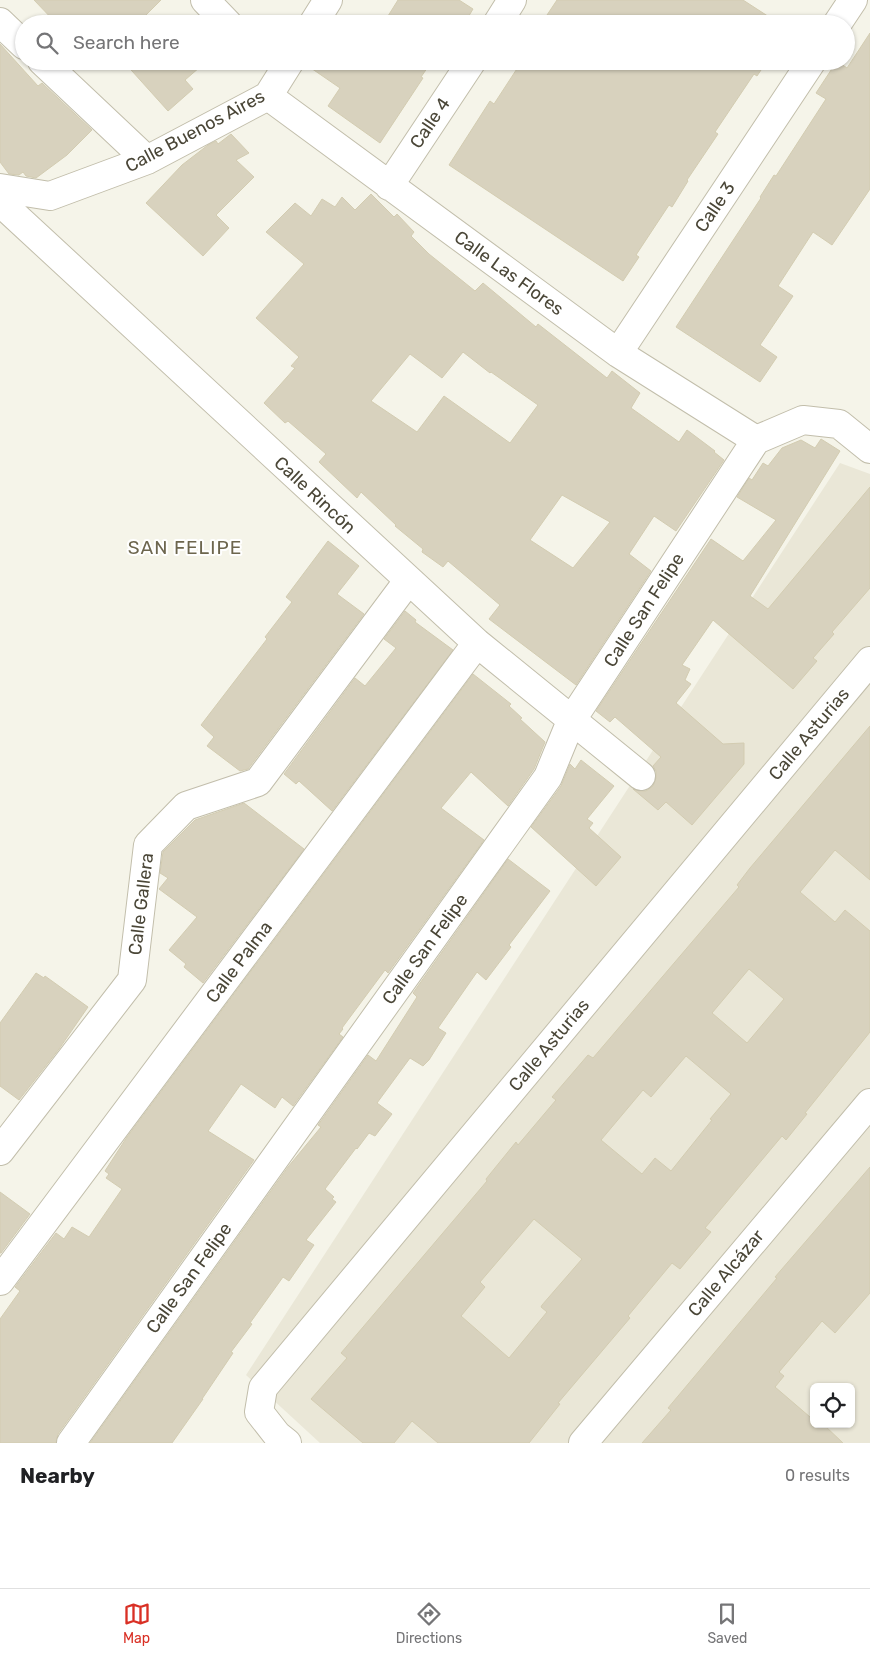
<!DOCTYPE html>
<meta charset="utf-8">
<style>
body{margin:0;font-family:Rubik,sans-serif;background:#f2f2f2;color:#202124}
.controls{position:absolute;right:15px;bottom:15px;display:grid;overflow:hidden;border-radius:8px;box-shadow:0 1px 4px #0004}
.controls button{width:45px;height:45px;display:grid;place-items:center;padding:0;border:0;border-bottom:1px solid #e0e0e0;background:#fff;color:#202124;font:25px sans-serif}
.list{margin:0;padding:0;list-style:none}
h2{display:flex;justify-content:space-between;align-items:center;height:65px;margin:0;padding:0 20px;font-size:21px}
h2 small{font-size:16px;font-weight:400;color:#757577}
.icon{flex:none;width:28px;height:28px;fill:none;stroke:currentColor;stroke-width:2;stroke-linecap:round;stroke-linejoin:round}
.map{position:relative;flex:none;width:870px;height:1443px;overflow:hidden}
.search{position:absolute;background:#fff;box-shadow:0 1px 4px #0004;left:15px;right:15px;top:15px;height:55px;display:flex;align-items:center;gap:12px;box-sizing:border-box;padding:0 18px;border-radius:28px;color:#757577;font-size:19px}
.sheet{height:145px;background:#fff}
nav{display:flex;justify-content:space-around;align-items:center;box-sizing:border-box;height:70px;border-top:1px solid #e0e0e0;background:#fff;font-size:14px;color:#757577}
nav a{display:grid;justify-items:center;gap:2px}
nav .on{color:#d93025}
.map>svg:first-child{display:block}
</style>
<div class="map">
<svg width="870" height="1443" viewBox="0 0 870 1443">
<rect width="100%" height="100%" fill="#f5f4e9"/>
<path fill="#eae7d7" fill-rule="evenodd" d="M840 463 870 474V1443H320L246 1375ZM814 1387H851V1424H814Z"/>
<path fill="#d8d2be" stroke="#d3ccb1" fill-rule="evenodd" d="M34 0H161L144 17 150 22 148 24H57Z
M398 0H459L473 9 464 24H383Z
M557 0H743L780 24H541Z
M870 33V189L832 245 813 232 778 286 793 296 760 345 777 357 760 382 676 327 761 198 760 197 774 175 776 176 826 99 816 93 837 61 847 68Z
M0 44 38 86 42 83 92 130 67 155 36 178 26 176 23 172 19 175 9 174 0 162Z
M123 61H207L185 80 193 89 168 111Z
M306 61H432L421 77 423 78 380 143 328 106 340 88 305 64Z
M522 61H767L757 76 754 74 715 132 718 134 687 180 688 181 672 207 669 205 636 255 639 257 623 281 449 165 490 101 494 104Z
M231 134 249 153 236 160 254 177 216 215 229 228 203 256 146 203 182 165 208 145 216 141 218 144Z
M371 194 394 217 397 214 414 232 411 236 429 254 475 291 483 283 536 327 538 324 607 378 612 371 640 393 631 408 679 442 687 430 715 451 714 452 724 460 676 531 654 516 629 554 651 571 576 685 489 619 500 605 448 561 443 567 422 552 423 549 395 526 396 525 361 492 357 498 319 462 326 454 288 421 285 423 264 403 295 368 291 366 299 357 256 318 304 264 266 232 295 203 311 216 322 199 335 207 342 197 355 210ZM463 352 490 373 491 372 538 405 510 443 444 396 417 432 371 401 410 354 442 378ZM562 495 610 522 573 568 530 540Z
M821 439 840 451 750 596 768 609 870 487V588L832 632 834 634 813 658 817 661 793 689 713 620 682 665 690 669 685 680 691 684 676 703 723 744 744 743V764L692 825 666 802 658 810 633 789 639 791H646L653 786 656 778V771L653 766 661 757 615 717 610 722 596 711 711 539 743 561 776 520 737 497 749 478 752 480 763 463 768 466 782 448 801 440 815 448Z
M328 541 359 566 337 594 364 614 248 769 240 771 207 746 214 737 201 725 267 639 265 637 292 602 286 597Z
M405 611 416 620 415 622 453 650 332 811 299 781 296 784 284 774 355 678 365 686 396 648 384 639Z
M473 674 511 704 509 706 522 718 520 719 545 742 534 769 508 806 471 772 441 808 484 840 388 973 385 970 342 1028 343 1029 339 1034 343 1037 293 1106 282 1097 275 1108 241 1084 208 1131 254 1160 58 1434 56 1443H0V1319L20 1291 15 1287 56 1233 64 1239 72 1227 89 1237 122 1189 106 1178 109 1174 105 1171 127 1137Z
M870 726V880L835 850 800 892 835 922 845 910 870 931V1032L805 1113 807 1114 786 1140 782 1136 705 1228 711 1232 680 1269 672 1263 628 1316 630 1318 558 1403 560 1404 529 1443H438L412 1421 394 1443H363L311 1399 347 1358 341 1353 487 1181 486 1179 516 1142 518 1145 556 1100 552 1097 588 1055 593 1058 739 887 737 885 750 868ZM749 969 784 999 747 1043 712 1013ZM686 1056 731 1094 710 1119 712 1120 671 1171 655 1158 642 1174 601 1140 643 1090 651 1097ZM534 1219 582 1259 542 1305 541 1307 547 1312 509 1358 461 1316 485 1287 480 1282Z
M581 760 614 786 587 819 593 823 589 828 621 857 596 886 531 827 561 786 570 764 575 769Z
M244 803 304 849 203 983 184 967 186 964 169 950 197 917 159 889 168 878 160 873 163 852 195 820Z
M508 859 550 891 509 945 511 947 486 980 477 972 438 1028 446 1033 429 1060 423 1066 410 1058 377 1103 392 1114 375 1136 369 1133 357 1149 356 1148 325 1189 334 1197 332 1199 336 1202 306 1240 314 1245 289 1281 283 1277 250 1323 252 1324 231 1352 233 1353 202 1399H203L172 1443H90L288 1167 321 1127 318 1125 368 1055 376 1061 417 997 413 993Z
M36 973 44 978 45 976 88 1007 59 1049 19 1100 0 1086V1023Z
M870 1167V1293L835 1333 822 1321 779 1372 784 1376 775 1387 810 1417 812 1415 814 1416V1424H823L843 1443H642L671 1410 668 1408 777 1278 775 1277Z
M0 1192 30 1214 1 1253H0Z"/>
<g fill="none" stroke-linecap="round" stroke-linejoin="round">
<defs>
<path id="minor" d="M205 0 228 24
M0 22 24 45
M313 24 328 0
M497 24 512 0
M837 24 853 0
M42 61 147 160
M268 96 618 353 756 440
M389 186 472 61
M0 188 50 196 147 160 268 96 290 61
M0 202 477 643 641 776
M618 353 812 61
M756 440 803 420 839 424 870 449
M0 1151 132 980 148 845 186 806 258 782 408 581
M0 1281 477 643
M71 1443 548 777 571 721 756 440
M287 1443 277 1435 259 1412 263 1388 870 661
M583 1443 870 1103"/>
</defs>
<use href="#minor" stroke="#c2beab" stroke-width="30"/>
<use href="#minor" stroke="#fff" stroke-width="28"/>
</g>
<g text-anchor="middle" stroke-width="4" stroke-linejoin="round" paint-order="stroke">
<g font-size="18" fill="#4a4637" stroke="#fff">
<text transform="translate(430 123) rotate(-56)" y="6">Calle 4</text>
<text transform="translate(195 131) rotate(-28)" y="6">Calle Buenos Aires</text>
<text transform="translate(715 207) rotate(-56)" y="6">Calle 3</text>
<text transform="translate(509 273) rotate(36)" y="6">Calle Las Flores</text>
<text transform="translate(315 495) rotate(43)" y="6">Calle Rincón</text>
<text transform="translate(644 610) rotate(-57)" y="6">Calle San Felipe</text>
<text transform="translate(809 734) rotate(-50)" y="6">Calle Asturias</text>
<text transform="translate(141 904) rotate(-83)" y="6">Calle Gallera</text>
<text transform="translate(425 949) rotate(-54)" y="6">Calle San Felipe</text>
<text transform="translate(239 962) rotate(-53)" y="6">Calle Palma</text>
<text transform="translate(549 1045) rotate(-50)" y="6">Calle Asturias</text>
<text transform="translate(726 1273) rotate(-50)" y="6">Calle Alcázar</text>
<text transform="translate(189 1278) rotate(-54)" y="6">Calle San Felipe</text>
</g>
<g font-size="19" letter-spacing="1" fill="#6d664e" stroke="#fff">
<text x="185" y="554">SAN FELIPE</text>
</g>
</g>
</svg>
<div class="controls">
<button><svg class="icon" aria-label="locate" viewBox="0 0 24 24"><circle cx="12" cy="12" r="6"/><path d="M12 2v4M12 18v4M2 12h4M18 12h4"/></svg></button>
</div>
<div class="search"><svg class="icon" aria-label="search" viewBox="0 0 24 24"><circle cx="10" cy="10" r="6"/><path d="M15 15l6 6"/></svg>Search here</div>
</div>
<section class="sheet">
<h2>Nearby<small>0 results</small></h2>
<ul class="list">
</ul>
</section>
<nav>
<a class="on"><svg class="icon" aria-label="map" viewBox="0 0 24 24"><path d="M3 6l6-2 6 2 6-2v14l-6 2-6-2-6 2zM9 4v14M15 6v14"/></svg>Map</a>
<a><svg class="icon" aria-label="directions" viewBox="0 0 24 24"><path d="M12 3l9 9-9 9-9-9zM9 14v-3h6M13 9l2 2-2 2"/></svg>Directions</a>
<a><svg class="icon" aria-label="saved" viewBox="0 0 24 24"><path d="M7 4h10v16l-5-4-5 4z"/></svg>Saved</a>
</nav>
